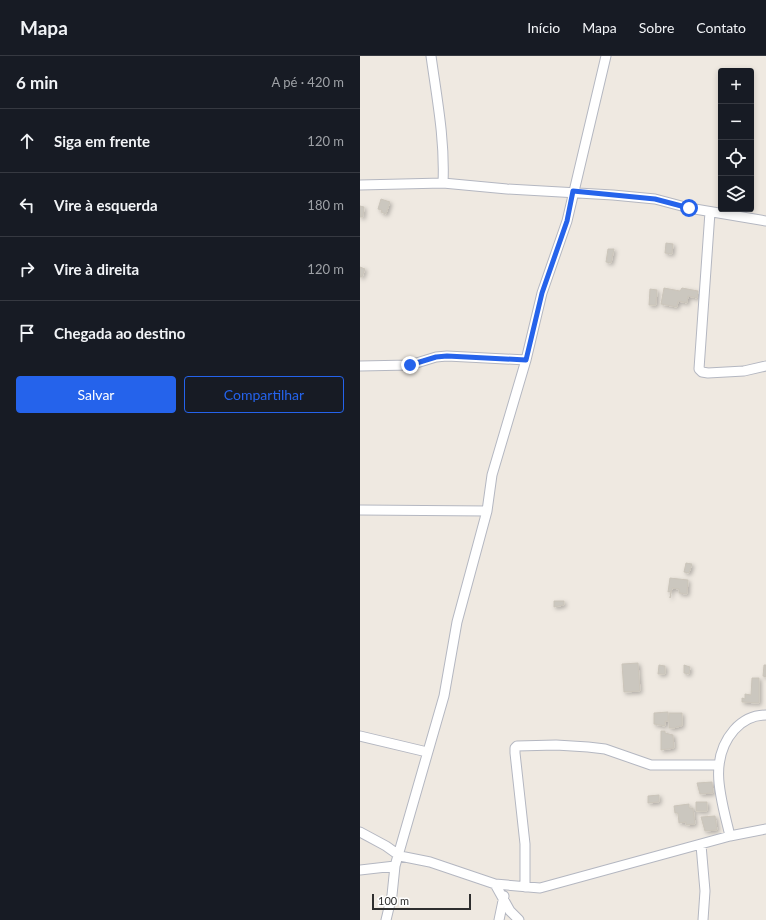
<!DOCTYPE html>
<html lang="pt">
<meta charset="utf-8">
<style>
body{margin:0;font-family:Lato,sans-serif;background:#20242c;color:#f1f3f6}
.controls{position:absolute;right:12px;top:12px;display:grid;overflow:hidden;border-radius:4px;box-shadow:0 2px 6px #0003}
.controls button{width:36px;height:36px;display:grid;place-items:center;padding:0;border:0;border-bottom:1px solid #363941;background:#171b24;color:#f1f3f6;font:20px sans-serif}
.scale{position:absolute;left:12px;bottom:10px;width:99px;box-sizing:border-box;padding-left:4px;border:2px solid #2e2e2e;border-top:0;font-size:11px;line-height:14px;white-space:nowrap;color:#2e2e2e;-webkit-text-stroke:3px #fff;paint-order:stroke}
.stop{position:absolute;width:12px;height:12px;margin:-9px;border:3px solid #2563eb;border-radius:50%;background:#fff}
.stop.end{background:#2563eb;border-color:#fff;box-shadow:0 1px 4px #0008}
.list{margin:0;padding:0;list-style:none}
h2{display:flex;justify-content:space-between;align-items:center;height:52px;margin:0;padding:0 16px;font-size:17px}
h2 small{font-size:13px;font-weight:400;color:#9ea1a6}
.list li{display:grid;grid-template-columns:26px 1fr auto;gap:12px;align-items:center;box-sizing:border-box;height:64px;padding:0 16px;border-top:1px solid #363941}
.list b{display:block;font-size:15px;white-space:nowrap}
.list em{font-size:13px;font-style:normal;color:#9ea1a6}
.actions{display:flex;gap:8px;padding:12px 16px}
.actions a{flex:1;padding:9px 0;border:1px solid #2563eb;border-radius:4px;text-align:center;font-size:14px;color:#2563eb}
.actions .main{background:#2563eb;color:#fff}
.icon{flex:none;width:22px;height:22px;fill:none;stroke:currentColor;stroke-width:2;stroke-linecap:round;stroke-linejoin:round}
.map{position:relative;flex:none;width:406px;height:864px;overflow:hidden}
header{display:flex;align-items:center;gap:24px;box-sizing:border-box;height:56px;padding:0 20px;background:#171b24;border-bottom:1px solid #363941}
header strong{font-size:19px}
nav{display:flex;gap:22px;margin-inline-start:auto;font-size:14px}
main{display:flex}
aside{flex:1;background:#171b24}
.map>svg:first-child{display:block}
</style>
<header>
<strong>Mapa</strong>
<nav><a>Início</a><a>Mapa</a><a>Sobre</a><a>Contato</a></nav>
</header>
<main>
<aside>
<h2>6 min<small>A pé · 420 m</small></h2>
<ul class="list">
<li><svg class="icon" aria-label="ahead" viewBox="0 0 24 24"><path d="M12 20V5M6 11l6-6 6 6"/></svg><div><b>Siga em frente</b></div><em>120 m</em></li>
<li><svg class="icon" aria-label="left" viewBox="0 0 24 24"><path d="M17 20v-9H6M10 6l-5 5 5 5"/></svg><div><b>Vire à esquerda</b></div><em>180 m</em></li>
<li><svg class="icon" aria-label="right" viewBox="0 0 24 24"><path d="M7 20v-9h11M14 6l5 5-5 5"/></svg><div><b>Vire à direita</b></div><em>120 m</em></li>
<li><svg class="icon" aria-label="arrive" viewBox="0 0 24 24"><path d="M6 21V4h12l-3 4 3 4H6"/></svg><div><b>Chegada ao destino</b></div></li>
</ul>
<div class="actions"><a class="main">Salvar</a><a>Compartilhar</a></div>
</aside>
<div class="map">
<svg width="406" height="864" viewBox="0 0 406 864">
<defs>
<filter id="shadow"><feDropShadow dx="2" dy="2" stdDeviation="2" flood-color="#0004"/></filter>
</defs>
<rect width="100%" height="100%" fill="#efe9e1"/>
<path fill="#cbc7bf" stroke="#cbc5ba" filter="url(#shadow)" d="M21 143 30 146 26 158 21 156 22 154 18 153Z
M0 150 4 151 3 161H0Z
M306 187 313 188 312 198 305 197Z
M248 193H254L251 207 246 206Z
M0 211 5 213 2 221H0Z
M304 232 320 235 322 232 338 235 337 242 328 240 327 247 318 245 317 251 301 248Z
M290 233 297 234 296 249H289Z
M326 507 332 508 329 517 324 516Z
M310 522 328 524 327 538 319 537V533L312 532 310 542 311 535 308 536Z
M194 545H204V549L194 551Z
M278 607 280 635 264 636 262 608Z
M299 609 305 610V618H298Z
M324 609 330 611 329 618 324 617Z
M404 609H406V621L403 620Z
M392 622H399V647L382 646V642L385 643V638L391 639Z
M308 656V665H305V670L294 668V657Z
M309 657H322V670L316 671 315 672H309Z
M301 675H305V677L313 679 314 692 301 694Z
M352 726 353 737 340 738 337 727Z
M299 739V746L288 747V740Z
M336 746H347V755H336Z
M329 748V752H333L335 768 326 769V766L319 767 318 757H315L314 750Z
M355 760 357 774 345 775 341 761Z"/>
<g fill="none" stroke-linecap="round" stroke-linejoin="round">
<defs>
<path id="minor" d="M71 0C77 43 85 84 83 127
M0 129 83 127 147 133 253 139 295 143 329 152 406 165
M350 156 339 313 342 316 348 317 384 315 406 310
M0 310 50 309 76 301 87 300 166 304
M0 454 127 455
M0 680 67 696
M0 776 26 790 40 800 70 806 135 828 180 832 370 780 406 773
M370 780C362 745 347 705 374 674 382 665 393 659 406 659
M341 789 345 835 343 864
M0 814 35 810
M135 828 150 855 159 864
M165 831V788L155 697V692L157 690 196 689 228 691 245 693 291 709H358
M26 864 32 839 35 810 84 640 97 566 127 455 132 419 166 304 182 237 207 165 246 0
M139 864 144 840"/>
</defs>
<use href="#minor" stroke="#b4b7c1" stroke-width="11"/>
<use href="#minor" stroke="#fff" stroke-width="9"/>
</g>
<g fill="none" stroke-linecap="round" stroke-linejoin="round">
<path stroke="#2563eb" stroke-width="5" d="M50 309 76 301 87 300 166 304 182 237 207 165 213 135 295 143 329 152"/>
</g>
</svg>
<div class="controls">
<button>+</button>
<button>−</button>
<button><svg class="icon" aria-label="locate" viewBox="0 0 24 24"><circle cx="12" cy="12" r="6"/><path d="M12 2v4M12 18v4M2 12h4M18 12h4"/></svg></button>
<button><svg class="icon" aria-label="layers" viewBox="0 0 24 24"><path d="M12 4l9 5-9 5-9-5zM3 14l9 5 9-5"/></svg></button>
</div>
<div class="scale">100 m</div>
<div class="stop" style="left:329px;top:152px"></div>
<div class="stop end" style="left:50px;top:309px"></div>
</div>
</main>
